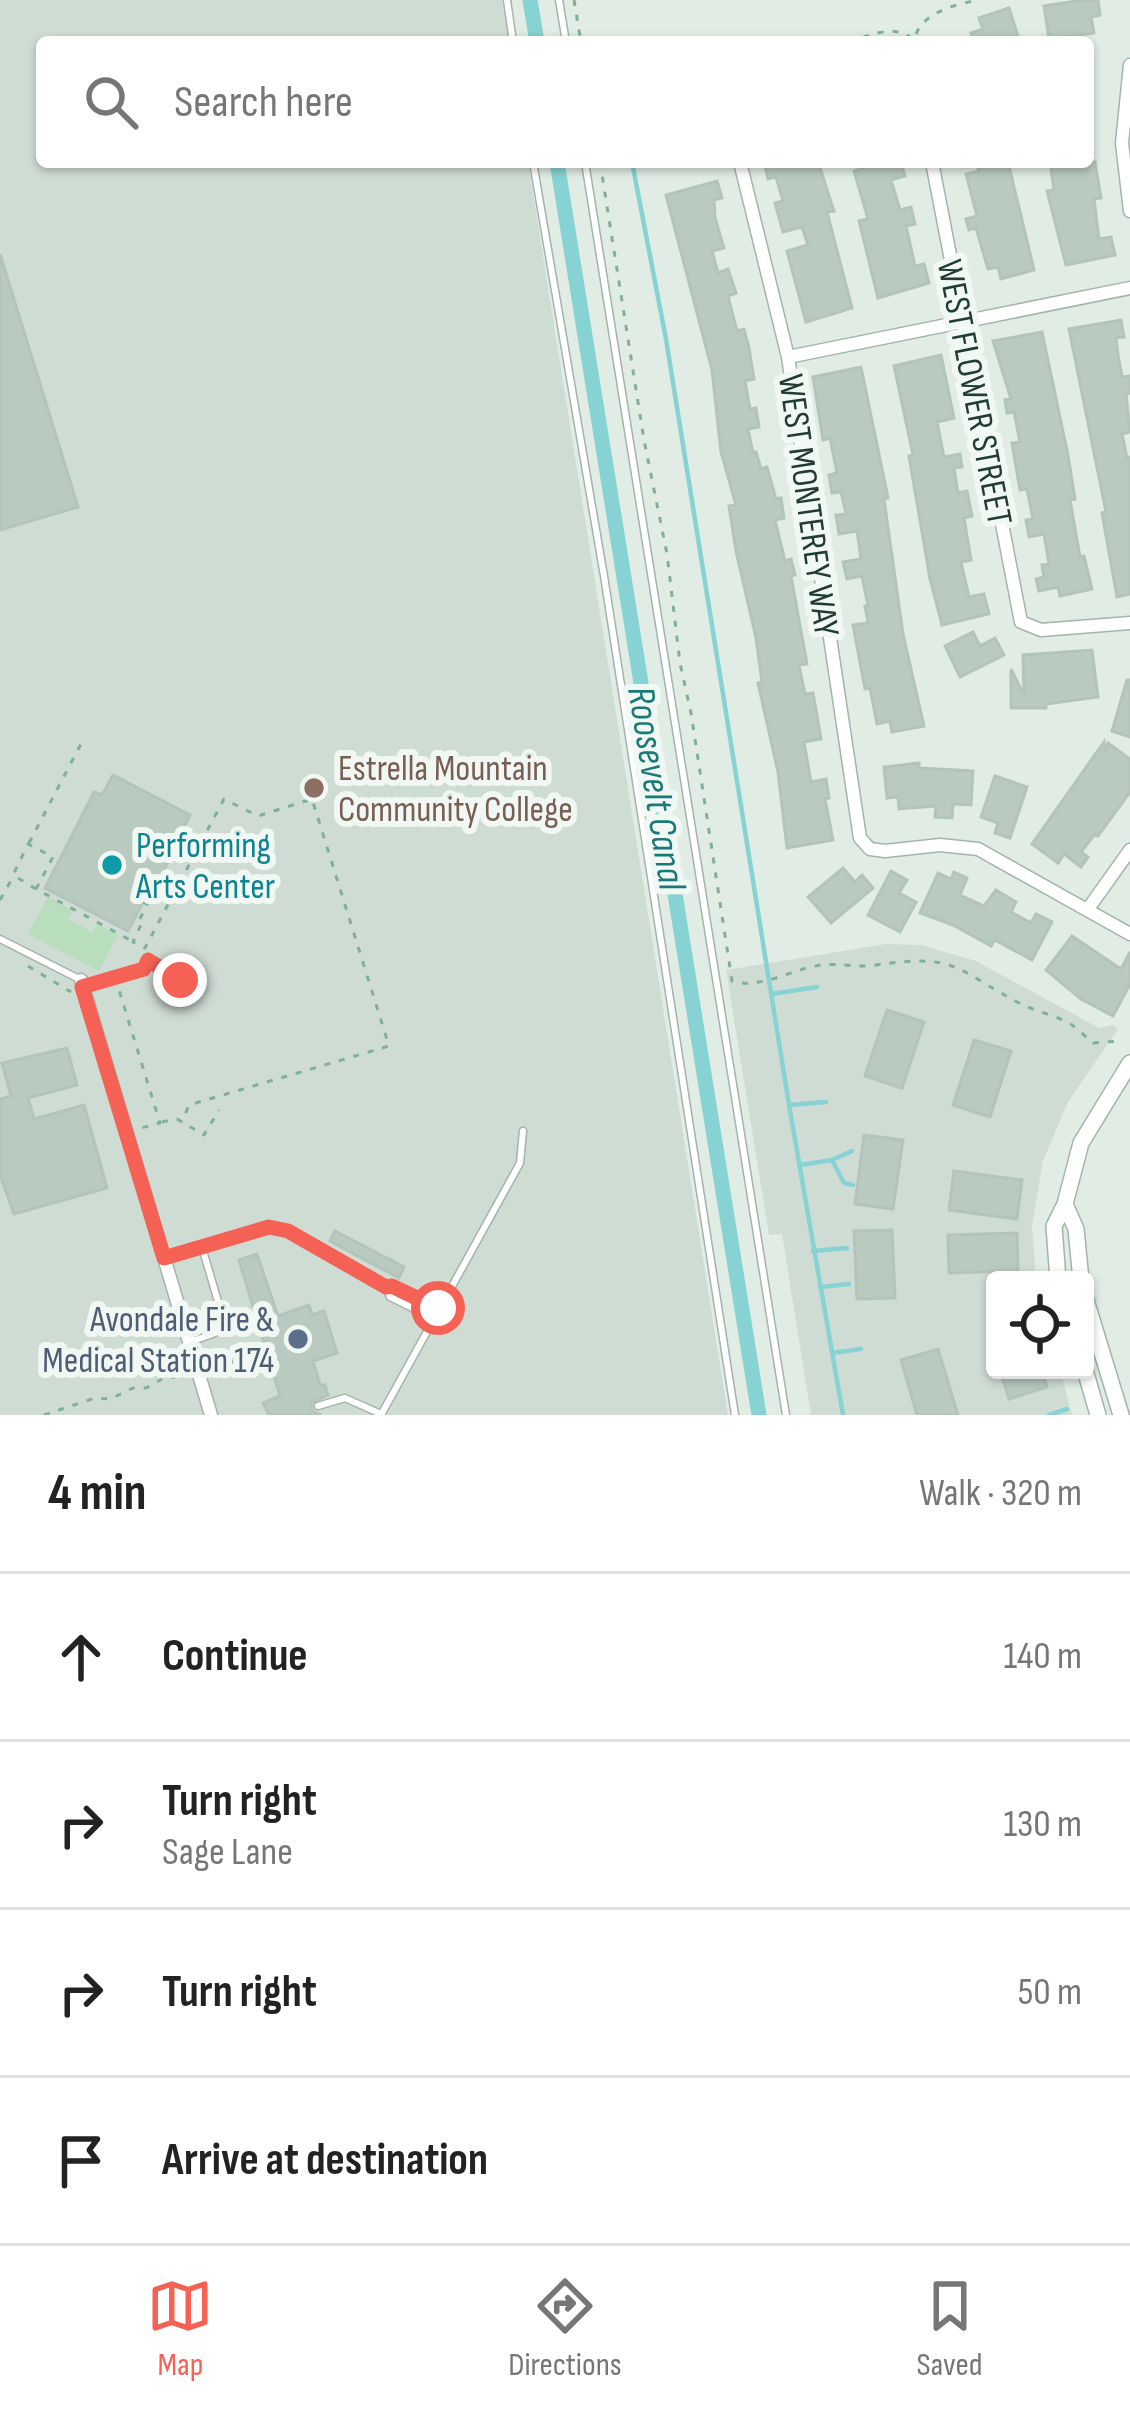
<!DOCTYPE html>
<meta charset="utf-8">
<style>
body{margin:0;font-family:"Sofia Sans Condensed",sans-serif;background:#f6f6f6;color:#222}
.controls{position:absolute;right:36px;bottom:36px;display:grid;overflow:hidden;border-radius:12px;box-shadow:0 3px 9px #0004}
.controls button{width:108px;height:108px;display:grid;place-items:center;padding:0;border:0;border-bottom:3px solid #e0e0e0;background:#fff;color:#222;font:60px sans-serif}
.stop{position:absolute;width:36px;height:36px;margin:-27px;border:9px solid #f56255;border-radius:50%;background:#fff}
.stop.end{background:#f56255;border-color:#fff;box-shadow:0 3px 12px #0008}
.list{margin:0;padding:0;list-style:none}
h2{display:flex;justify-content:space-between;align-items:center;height:156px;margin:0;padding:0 48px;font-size:51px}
h2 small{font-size:39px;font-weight:400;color:#767676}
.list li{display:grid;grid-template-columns:78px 1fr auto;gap:36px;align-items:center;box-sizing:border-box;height:168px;padding:0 48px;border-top:3px solid #e0e0e0}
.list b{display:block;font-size:45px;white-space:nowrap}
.list p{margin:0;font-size:39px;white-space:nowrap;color:#767676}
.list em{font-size:39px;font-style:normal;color:#767676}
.icon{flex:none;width:66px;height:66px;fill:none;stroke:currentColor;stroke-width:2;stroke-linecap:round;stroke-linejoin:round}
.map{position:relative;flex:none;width:1130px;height:1415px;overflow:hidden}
.search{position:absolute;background:#fff;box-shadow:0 3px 9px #0004;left:36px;right:36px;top:36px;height:132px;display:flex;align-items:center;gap:30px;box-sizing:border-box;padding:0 42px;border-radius:12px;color:#767676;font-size:45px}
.sheet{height:828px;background:#fff}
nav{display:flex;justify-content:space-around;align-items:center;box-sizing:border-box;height:168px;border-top:3px solid #e0e0e0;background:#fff;font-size:33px;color:#767676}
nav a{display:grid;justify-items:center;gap:6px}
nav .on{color:#f56255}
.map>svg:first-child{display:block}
</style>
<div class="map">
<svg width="1130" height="1415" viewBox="0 0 1130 1415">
<rect width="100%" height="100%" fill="#e1ece5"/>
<path fill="#cfdcd4" d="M0 0H502L509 42H42V162H528L728 1415H0Z
M886 944 921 945 976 961 1099 1028 1113 1025 1118 1029 1068 1102 1043 1161 1032 1225 1036 1280H995V1370H1060L1072 1415H811L782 1234 769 1235 726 970Z"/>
<path fill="#b9debd" d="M48 897 73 911 68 919 92 932 97 924 118 935 99 971 28 934Z"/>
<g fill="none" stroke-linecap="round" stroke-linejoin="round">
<path stroke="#87d2d2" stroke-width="4.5" d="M632 162 666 339 789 1105 843 1415
M771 994 817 987
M790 1105 826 1102
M832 1160 844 1183 853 1185
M800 1165 832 1160 852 1151
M813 1251 847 1248
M820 1287 849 1284
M832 1353 861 1349
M1049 1415 1067 1409"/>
<path stroke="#87d2d2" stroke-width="15" d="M530 0 537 42
M557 162 759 1415"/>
</g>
<path fill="#b9cac0" stroke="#b3c5bb" stroke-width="3" d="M1082 0H1098L1100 15 1091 17 1094 33 1049 39 1044 6Z
M1009 8 1020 42H974L971 33 983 29 979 18Z
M764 162H818L834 211 827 212 852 308 806 322 787 251 808 245 802 227 783 232 775 203 783 201 776 177 768 179Z
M884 162H901L905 176 891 180 900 210 911 207 915 224 906 226 910 243 915 266 924 264 929 283 878 298 859 221 868 219 854 171Z
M976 162H1008L1034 270 1001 279 998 267 988 269 976 228 969 230 966 219 977 216 966 174 979 171Z
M1050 162H1095L1101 198 1094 199 1099 239 1111 237 1115 255 1066 265 1047 191 1054 190Z
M717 181 722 198 714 200 715 218 724 248 712 251 718 273 728 269 736 293 728 296 737 331 744 329 749 348 754 379 745 381 750 409 756 408 759 427 748 429 753 453 756 452 761 469 767 467 776 499 781 498 784 518 775 520 785 561 791 559 795 575 791 576 807 664 799 665 805 694 813 693 821 739 804 742 811 782 826 779 829 798 825 799 833 840 787 848 778 772 758 683 762 682 756 638 736 551 729 506 736 505 721 452 712 370 666 195Z
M0 254 78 507 0 530Z
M1121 320 1124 337 1116 338 1118 355 1122 377 1130 376V393L1126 394 1130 432 1122 434 1127 458 1130 457V594L1117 597 1102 513 1106 512 1069 329Z
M1042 332 1068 455 1075 499 1070 500 1080 557 1084 556 1092 589 1060 596 1058 587 1039 591 1036 579 1044 577 1042 565 1049 564 1044 534 1029 537 1026 520 1033 519 1027 489 1020 490 1012 443 1020 442 1014 412 1007 413 1005 400 1011 399 993 341Z
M941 355 954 418 937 422 944 457 960 454 962 467 954 468 958 493 967 491 972 516 964 518 971 560 961 562 969 597 984 594 989 614 942 625 930 579 909 456 913 455 894 366Z
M861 367 888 498 884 499 903 634 924 726 892 732 890 721 877 724 870 688 865 689 853 625 868 623 865 606H868L862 576 847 579 843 562 861 559 857 531 839 534 836 515 846 514 841 492 832 493 829 475 837 473 830 438 823 440 813 377Z
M973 632 980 646 995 638 1004 655 960 677 945 646Z
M1092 650 1098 697 1046 704V708H1011V669L1024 695 1023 655Z
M1127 680H1130V737L1112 731Z
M1104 742 1105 753 1108 743 1130 759V792L1098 836 1095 834 1081 852 1088 857 1081 867 1064 854 1058 863 1032 844Z
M919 763V768L973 771 971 805 953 804 952 818 935 817 936 806 899 809 898 797 887 798 884 767Z
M113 775 190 815 159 881 155 879 128 931 45 888 94 792 102 795Z
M995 776 1027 787 1010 838 995 833 998 823 981 817Z
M843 868 855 882 862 875 873 888 831 923 808 897Z
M891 871 907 880 899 893 916 902 900 932 868 915Z
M954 872 967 878 960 895 984 906 996 890 1016 902 1011 912 1031 923 1036 914 1052 922 1032 960 995 940 991 946 953 925 920 913 938 873 951 879Z
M1072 936 1121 969 1130 952V984L1113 1016 1081 999 1046 970Z
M887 1010 924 1022 902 1088 865 1076Z
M974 1040 1011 1051 990 1117 953 1105Z
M67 1048 77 1085 28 1098 34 1119 84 1105 107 1188 14 1214 0 1175V1099L11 1096 2 1063Z
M864 1135 903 1140 893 1209 855 1204Z
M954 1171 1022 1180 1017 1219 949 1210Z
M892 1230 895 1298 857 1299 854 1231Z
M335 1231 404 1267 399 1278 330 1241Z
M1017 1233 1018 1271 949 1273 948 1235Z
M257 1254 278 1316 309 1305 312 1315 324 1311 337 1353 313 1361 320 1385H325L328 1395 311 1403 312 1411 321 1415H269L263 1403 280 1396 239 1260Z
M938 1349 958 1415H917L901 1360Z
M1000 1370H1041L1047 1387 1009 1399Z"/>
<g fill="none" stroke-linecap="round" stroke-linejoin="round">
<defs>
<path id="service" d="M507 0 513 42
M559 0 566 42
M533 162 604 576 735 1415
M585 162 786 1415
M0 939 81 980
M167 1258 269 1227 288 1231 386 1287 392 1285 438 1308
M386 1287 390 1297 433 1318
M193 1341 215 1333 224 1322 202 1247
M318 1406 345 1398 381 1414
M381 1415 520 1163 523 1131"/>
<path id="minor" d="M1130 65 1122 143 1130 211
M740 162 788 357 860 838 870 849 885 851 940 845 978 849 1130 934
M932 162 1021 622 1041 630 1130 623
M788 357 1130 288
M1088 909 1130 850
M81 980 211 1415"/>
<path id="tertiary" d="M1065 1204 1076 1229 1081 1280
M1058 1280 1054 1226 1065 1204 1081 1143 1130 1063
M1085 1297 1121 1415
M1085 1370 1098 1415"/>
</defs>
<use href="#service" stroke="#a4b4ab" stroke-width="9"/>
<use href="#minor" stroke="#a4b4ab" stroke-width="15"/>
<use href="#tertiary" stroke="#a4b4ab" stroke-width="18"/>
<path stroke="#80b099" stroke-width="3" stroke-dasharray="6 9" stroke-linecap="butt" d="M574 0 581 42
M849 42C872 35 894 23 914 40 920 13 955 4 980 0
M600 162 644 440 667 554 680 663 691 713 732 981C760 990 792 969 821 965 839 963 858 968 876 965 958 953 954 969 1021 1004 1037 1012 1059 1016 1072 1025 1079 1030 1086 1037 1093 1043L1119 1041
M29 843 83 740
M36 889 13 875 28 844 53 857 36 889 132 941
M0 900 13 877
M143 902 147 904 140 919 143 920 133 942 145 948 224 799 258 816 312 799 389 1046 189 1105 182 1122
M28 966 71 992
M115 977 160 1123 141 1128
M95 983 144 969 148 960 180 979
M162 1122 177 1119 204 1135 219 1110
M213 1368 249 1357 255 1361 271 1360
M44 1415 95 1398 110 1399 133 1388H146L162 1379 187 1375"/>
<use href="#service" stroke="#fff" stroke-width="6"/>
<use href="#minor" stroke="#fff" stroke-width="12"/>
<use href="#tertiary" stroke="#fff" stroke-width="15"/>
</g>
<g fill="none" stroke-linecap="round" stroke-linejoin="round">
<path stroke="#f56255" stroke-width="15" d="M180 980 148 960 144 969 82 987 164 1258 269 1227 288 1231 386 1287 392 1286 438 1308"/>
</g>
<circle fill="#8d6e63" stroke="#f1f8f4" stroke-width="4.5" cx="314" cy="788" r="12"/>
<circle fill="#0f9aa8" stroke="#f1f8f4" stroke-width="4.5" cx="112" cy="865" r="12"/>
<circle fill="#5c6f8a" stroke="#f1f8f4" stroke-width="4.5" cx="298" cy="1339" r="12"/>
<g text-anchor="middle" stroke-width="12" stroke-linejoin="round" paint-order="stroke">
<g font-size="36" fill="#213d31" stroke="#f1f8f4">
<text transform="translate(976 392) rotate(79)" y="13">WEST FLOWER STREET</text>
<text transform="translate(810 505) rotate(82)" y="13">WEST MONTEREY WAY</text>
</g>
<g font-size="36" fill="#785e54" stroke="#f1f8f4" text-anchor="start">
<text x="338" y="780">Estrella Mountain<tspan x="338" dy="41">Community College</tspan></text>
</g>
<g font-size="36" fill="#0d838f" stroke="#f1f8f4" text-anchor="start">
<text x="136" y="857">Performing<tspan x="136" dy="41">Arts Center</tspan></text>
</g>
<g font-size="36" fill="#4e5e75" stroke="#f1f8f4" text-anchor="end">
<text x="274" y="1331">Avondale Fire &amp;<tspan x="274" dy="41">Medical Station 174</tspan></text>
</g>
<g font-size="39" font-style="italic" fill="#1a7a7a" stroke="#f1f8f4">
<text transform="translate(658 788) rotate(81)" y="14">Roosevelt Canal</text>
</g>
</g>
</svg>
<div class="controls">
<button><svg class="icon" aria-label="locate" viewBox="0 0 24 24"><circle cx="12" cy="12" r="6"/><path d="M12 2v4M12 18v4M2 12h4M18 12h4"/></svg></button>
</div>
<div class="stop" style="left:438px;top:1308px"></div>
<div class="stop end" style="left:180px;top:980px"></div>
<div class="search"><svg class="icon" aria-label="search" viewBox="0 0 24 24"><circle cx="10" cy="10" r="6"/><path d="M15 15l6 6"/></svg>Search here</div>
</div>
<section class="sheet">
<h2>4 min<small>Walk · 320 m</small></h2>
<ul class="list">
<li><svg class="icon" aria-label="ahead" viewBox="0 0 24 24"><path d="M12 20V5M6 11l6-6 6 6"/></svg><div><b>Continue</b></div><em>140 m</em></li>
<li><svg class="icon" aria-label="right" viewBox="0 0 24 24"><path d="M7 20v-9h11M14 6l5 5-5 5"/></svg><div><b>Turn right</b><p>Sage Lane</p></div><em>130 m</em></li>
<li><svg class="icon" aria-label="right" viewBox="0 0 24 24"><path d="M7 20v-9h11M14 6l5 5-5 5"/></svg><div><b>Turn right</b></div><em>50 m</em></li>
<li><svg class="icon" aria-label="arrive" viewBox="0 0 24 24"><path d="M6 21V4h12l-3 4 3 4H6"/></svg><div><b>Arrive at destination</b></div></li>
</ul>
</section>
<nav>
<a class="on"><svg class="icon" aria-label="map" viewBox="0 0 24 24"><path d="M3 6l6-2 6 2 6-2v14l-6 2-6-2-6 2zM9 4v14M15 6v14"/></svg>Map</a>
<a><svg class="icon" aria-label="directions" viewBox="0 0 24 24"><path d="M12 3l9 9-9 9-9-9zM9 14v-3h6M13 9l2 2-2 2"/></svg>Directions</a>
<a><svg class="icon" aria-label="saved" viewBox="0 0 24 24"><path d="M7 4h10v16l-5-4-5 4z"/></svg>Saved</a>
</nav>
